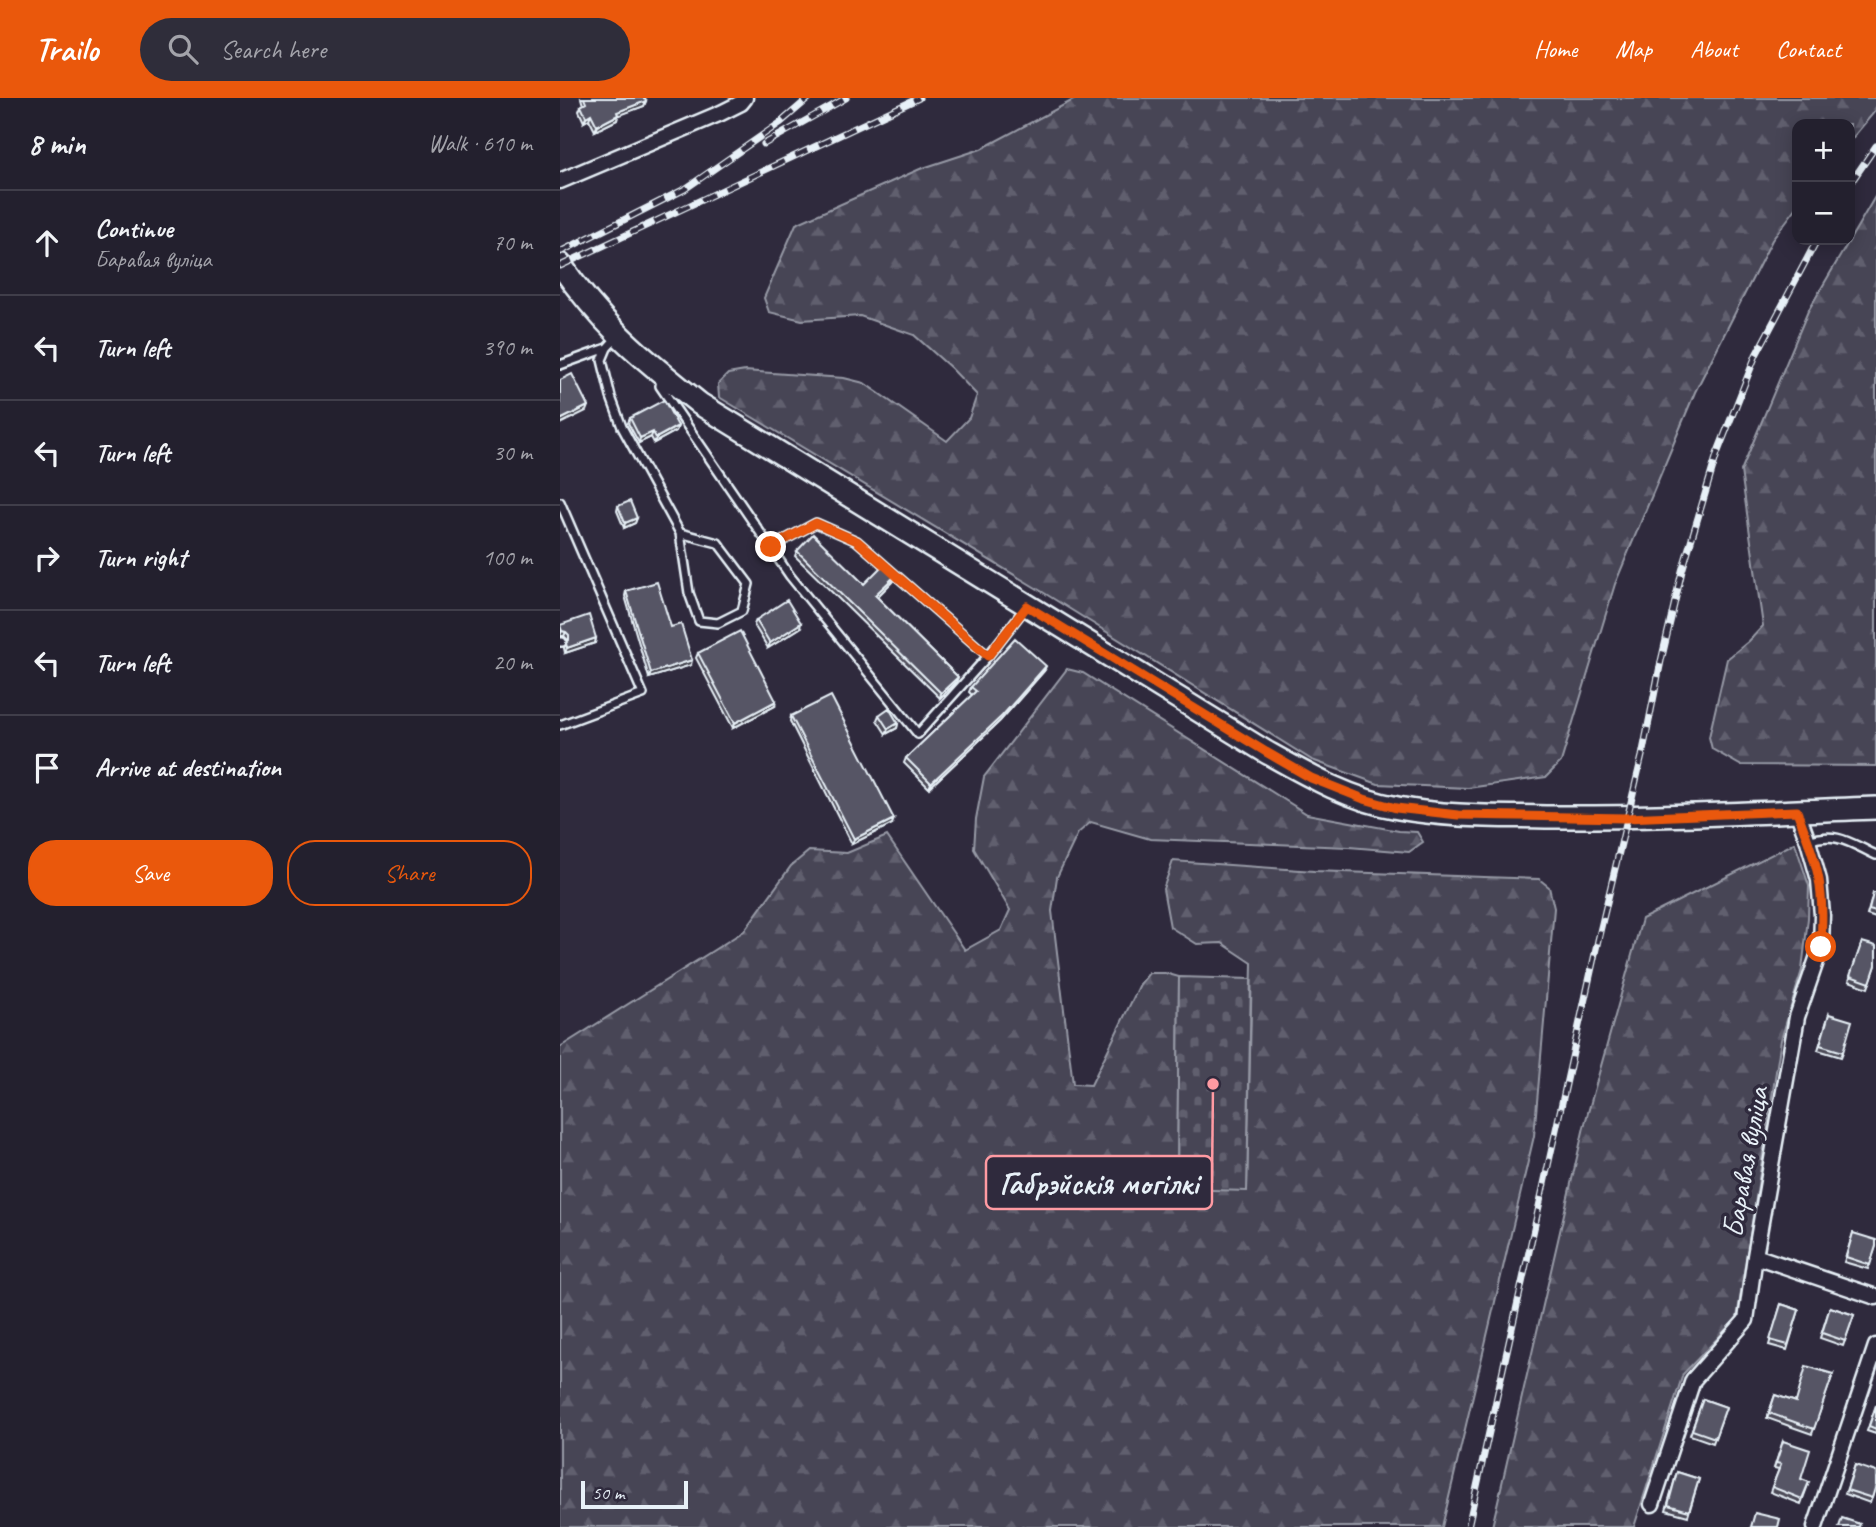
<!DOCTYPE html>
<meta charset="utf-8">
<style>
body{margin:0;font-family:Caveat,sans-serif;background:#2f2d3a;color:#f1f3f6}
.controls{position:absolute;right:21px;top:21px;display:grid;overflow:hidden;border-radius:14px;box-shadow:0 4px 18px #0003}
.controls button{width:63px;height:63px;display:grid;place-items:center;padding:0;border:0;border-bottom:2px solid #403e4a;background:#23202e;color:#f1f3f6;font:35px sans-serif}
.scale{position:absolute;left:21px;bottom:18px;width:107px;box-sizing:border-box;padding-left:7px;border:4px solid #e8f1f8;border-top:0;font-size:19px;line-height:24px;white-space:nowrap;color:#e8f1f8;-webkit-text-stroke:5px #2f2a3d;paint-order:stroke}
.stop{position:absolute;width:21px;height:21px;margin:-16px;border:5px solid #ea580c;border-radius:50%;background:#fff}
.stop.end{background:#ea580c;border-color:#fff;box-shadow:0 2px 7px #0008}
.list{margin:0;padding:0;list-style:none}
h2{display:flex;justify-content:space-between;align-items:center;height:91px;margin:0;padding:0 28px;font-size:30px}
h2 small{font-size:23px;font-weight:400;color:#a3a3aa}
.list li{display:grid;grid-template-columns:46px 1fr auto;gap:21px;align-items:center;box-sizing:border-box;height:105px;padding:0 28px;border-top:2px solid #403e4a}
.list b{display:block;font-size:26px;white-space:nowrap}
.list p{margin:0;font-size:23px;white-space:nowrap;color:#a3a3aa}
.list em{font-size:23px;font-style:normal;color:#a3a3aa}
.actions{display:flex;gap:14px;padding:21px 28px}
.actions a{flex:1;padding:16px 0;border:2px solid #ea580c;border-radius:28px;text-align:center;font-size:24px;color:#ea580c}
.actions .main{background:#ea580c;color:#fff}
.icon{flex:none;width:38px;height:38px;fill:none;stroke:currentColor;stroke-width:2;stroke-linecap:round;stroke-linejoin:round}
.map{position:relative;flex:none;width:1316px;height:1429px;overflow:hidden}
header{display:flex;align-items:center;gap:42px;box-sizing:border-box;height:98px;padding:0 35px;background:#ea580c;color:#fff}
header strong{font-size:33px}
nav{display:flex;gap:38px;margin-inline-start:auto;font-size:24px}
.search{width:490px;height:63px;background:#2f2d3a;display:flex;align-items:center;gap:18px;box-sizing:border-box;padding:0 24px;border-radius:38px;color:#a3a3aa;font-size:26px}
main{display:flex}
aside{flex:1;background:#23202e}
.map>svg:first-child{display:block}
</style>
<header>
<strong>Trailo</strong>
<div class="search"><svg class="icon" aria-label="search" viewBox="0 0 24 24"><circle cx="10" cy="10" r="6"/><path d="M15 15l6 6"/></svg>Search here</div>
<nav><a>Home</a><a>Map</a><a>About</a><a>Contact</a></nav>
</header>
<main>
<aside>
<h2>8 min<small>Walk · 610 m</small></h2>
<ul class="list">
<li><svg class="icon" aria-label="ahead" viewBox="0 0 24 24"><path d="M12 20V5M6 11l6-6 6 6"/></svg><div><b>Continue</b><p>Баравая вуліца</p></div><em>70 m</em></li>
<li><svg class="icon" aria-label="left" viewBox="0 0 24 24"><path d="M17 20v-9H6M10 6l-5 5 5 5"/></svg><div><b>Turn left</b></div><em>390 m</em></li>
<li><svg class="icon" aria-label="left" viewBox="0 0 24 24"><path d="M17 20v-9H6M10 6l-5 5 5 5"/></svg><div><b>Turn left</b></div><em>30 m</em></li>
<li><svg class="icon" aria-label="right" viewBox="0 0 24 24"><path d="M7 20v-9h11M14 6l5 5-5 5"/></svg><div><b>Turn right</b></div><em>100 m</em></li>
<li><svg class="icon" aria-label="left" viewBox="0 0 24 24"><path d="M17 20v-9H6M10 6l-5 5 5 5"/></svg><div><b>Turn left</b></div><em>20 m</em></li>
<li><svg class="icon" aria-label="arrive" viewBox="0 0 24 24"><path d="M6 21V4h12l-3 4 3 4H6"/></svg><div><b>Arrive at destination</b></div></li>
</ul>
<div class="actions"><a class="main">Save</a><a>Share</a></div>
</aside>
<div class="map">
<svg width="1316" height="1429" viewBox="0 0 1316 1429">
<defs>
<pattern id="forest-firs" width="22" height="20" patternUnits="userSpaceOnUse" patternTransform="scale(1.75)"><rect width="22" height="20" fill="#464455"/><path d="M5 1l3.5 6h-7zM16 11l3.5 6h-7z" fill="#615f6e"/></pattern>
<pattern id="cemetery-stones" width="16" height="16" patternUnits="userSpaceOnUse" patternTransform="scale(1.75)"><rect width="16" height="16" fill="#464455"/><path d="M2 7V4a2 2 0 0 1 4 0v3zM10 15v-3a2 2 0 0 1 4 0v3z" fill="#615f6e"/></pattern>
</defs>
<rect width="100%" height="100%" fill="#2f2a3d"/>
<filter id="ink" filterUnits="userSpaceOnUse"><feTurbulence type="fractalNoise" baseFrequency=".0143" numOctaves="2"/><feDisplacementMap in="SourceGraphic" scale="14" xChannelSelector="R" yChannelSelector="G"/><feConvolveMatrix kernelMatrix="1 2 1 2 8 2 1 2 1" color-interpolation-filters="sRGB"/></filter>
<g filter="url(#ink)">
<path fill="url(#forest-firs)" stroke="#979aa6" stroke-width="2" d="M517 0H1316V12L1290 43V26H1237V109L1212 142 1135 294 1055 486 1001 664 986 679 908 690 818 686 752 662 481 493 159 299 158 286 168 276 185 273 284 280 304 285 387 343 409 320 417 297 391 270 354 237 300 218 242 222 209 214 204 200 236 126 360 71 421 51Z
M1316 97V668L1180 667 1152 651 1149 639 1167 561 1189 543 1203 528 1181 373 1248 213Z
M507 571 523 575 747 716 839 733 857 734 863 744 849 754 789 749 590 741 531 724 518 735 497 779 492 813 513 986 531 987 580 886 589 875H605L619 879 617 1091 687 1092 692 865 662 845 637 846 610 829 603 791 613 763 754 773 979 781 989 789 994 810 974 1038 882 1429H0V949L184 833 231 768 249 753 287 755 327 738 405 852 441 832 450 812 414 751 416 721 424 679Z
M1235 745 1249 788 1248 820 1242 872 1221 942 1177 1220 1123 1276 1074 1429H932L1024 1029 1082 821Z"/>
<path fill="url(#cemetery-stones)" stroke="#979aa6" stroke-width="2" d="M619 879 691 881 687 1093 617 1091Z"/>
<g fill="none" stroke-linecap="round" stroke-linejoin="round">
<defs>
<path id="lane" d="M58 238 47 250 42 262 51 299 62 329 120 435 129 495 139 523 158 525 182 513 189 486 158 445 120 435
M0 267 47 250
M101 280 100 288 230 478 358 636 428 558 297 443 256 425 211 449
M0 404 83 596 0 627
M0 544H2
M428 558 466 509
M1248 743C1277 733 1290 745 1316 757"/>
<path id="street" d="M0 83 161 15 181 5 185 0
M1195 1158 1316 1199
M1092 1406 1133 1282 1186 1222 1195 1158 1237 919 1261 849 1262 817 1259 782 1248 743 1237 713
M1255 1429 1316 1248"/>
<path id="primary" d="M0 166C18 192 38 216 60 238 85 263 113 284 140 306L706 654C747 677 790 702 838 710 887 719 937 718 986 719 1096 720 1206 714 1316 710"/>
</defs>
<use href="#lane" stroke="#e8f1f8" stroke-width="12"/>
<use href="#street" stroke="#e8f1f8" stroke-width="19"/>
<use href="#primary" stroke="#e8f1f8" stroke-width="26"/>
<use href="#lane" stroke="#2f2a3d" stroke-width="7"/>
<use href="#street" stroke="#2f2a3d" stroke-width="14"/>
<use href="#primary" stroke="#2f2a3d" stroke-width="21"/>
<defs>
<path id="rail" d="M204 46 286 0
M1290 86 1316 48
M0 154 125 91 220 25 249 0
M0 168 359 0
M908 1429 1038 842 1082 658 1101 563 1122 473 1157 356 1196 257 1257 142"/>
</defs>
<use href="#rail" stroke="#e8f1f8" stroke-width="7"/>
<use href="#rail" stroke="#2f2a3d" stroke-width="4.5" stroke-dasharray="13" stroke-linecap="butt"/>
</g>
<path fill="#4b4957" stroke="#e8f1f8" stroke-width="2" d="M21 0H85L86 3 84 8 58 17 57 22 35 33 29 21 24 24 19 13 21 8 23 7Z
M70 320 118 328 116 333 94 345 91 339 79 345 68 325Z
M58 408 77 420 75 425 64 430 57 413Z
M237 453 304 486 333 483 317 499 398 579 396 584 380 600 235 458Z
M66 493 111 529 131 567 89 580 65 498Z
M196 522 240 530 208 550 194 527Z
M0 527 36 540 35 545 5 555 4 550 8 542 4 538H0Z
M138 555 215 608 173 630 136 560Z
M484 573 440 623 369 690 344 665 346 660 412 597 409 594 411 589Z
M319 617 338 625 337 630 326 636 317 622Z
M231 618 332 726 292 746 230 623Z
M1316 795V820L1307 817 1312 800Z
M1302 844 1316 867 1308 890 1289 883Z
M1269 916 1283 954 1281 959 1258 952Z
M1293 1135 1316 1148 1308 1171 1284 1164Z
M1221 1206 1239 1212 1227 1252 1209 1247Z
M1270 1209 1294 1217 1283 1248 1260 1240Z
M1273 1276 1252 1336 1207 1320 1215 1297 1236 1304Z
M1143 1301 1166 1309 1153 1345 1130 1337Z
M1316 1307V1336L1307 1333Z
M1223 1343 1241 1381 1249 1384 1241 1406 1210 1394 1219 1371 1214 1370Z
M1295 1367 1316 1387 1310 1405 1285 1396Z
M1117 1374 1139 1381 1128 1418 1106 1412Z"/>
<path fill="#3d3c47" stroke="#e8f1f8" stroke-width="2" d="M86 3 84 8 55 19 57 14Z
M31 16 29 21 24 24 26 19Z
M58 17 57 22 35 33 37 28Z
M28 308 26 313 0 326V322Z
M118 328 116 333 94 345 96 340Z
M93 334 91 339 79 345 80 340Z
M77 420 75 425 64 430 65 425Z
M335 478 333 483 314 502 315 497Z
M241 525 240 530 208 550 210 545Z
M2 533 6 534 4 538H0Z
M36 540 35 545 5 555 7 550Z
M132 562 131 567 89 580 91 575Z
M486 568 484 573 440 623 369 690 371 685Z
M398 579 396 584 380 600 381 595Z
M216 603 215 608 173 630 175 625Z
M338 625 337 630 326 636 328 631Z
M334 721 332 726 292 746 294 741Z"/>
<path fill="#575565" stroke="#e8f1f8" stroke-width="2" d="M24 0H85L86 3 57 14 58 17 37 28 31 16 26 19 21 8 26 5Z
M12 276 28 308 0 322V282Z
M104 302 118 328 96 340 93 334 80 340 70 320Z
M70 403 77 420 65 425 58 408Z
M253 436 304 486 323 467 335 478 315 497 398 579 381 595 237 453Z
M97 484 111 529 121 526 132 562 91 575 66 493Z
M227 502 241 525 210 545 196 522Z
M29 517 36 540 7 550 6 545 9 542V537L6 534 2 533 0 527Z
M180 533 216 603 175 625 138 555Z
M455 540 486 568 442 618 371 685 346 660 416 593 411 589Z
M271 598 334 721 294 741 231 618Z
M329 610 338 625 328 631 319 617Z
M1313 795H1316V814L1309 812Z
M1302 844 1316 848V867L1310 885 1290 878Z
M1269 916 1292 923 1283 954 1260 947Z
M1293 1135 1316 1142V1148L1310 1167 1286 1159Z
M1221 1206 1239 1212 1228 1247 1210 1242Z
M1270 1209 1294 1217 1285 1243 1262 1235Z
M1246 1268 1273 1276 1254 1331 1209 1315 1215 1297 1236 1304Z
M1143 1301 1166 1309 1155 1340 1132 1332Z
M1316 1308V1331L1309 1328Z
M1223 1343 1250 1352 1241 1381 1249 1384 1242 1401 1212 1389 1221 1366 1216 1365Z
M1295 1367 1316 1374V1387L1312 1400 1287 1392Z
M1117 1374 1139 1381 1129 1413 1108 1407Z
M1195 1415 1220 1421 1218 1429H1191Z
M1282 1420 1300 1426 1299 1429H1279Z"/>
</g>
<g fill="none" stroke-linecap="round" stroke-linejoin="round" filter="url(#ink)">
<path stroke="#ea580c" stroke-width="9" d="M211 449 256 425 297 443 428 558 467 508 706 654 751 680 804 701 836 710 898 717 1066 720 1237 713C1245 735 1255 759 1259 782 1263 804 1262 827 1261 849"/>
</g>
<g text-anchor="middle" stroke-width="7" stroke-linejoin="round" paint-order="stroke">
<g font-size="30" fill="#e8f1f8" stroke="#2f2a3d">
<text transform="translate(1185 1064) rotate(-80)" y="10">Баравая вуліца</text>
</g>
</g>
<path fill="none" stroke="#ff9aa2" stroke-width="2.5" d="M653 986L652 1085"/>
<circle fill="#ff9aa2" stroke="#2f2a3d" stroke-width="2.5" cx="653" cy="986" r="7"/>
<rect fill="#2f2a3d" stroke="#ff9aa2" stroke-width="2.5" x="426" y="1058" width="226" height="53" rx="7"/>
<g font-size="32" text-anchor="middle" font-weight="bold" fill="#e8f1f8">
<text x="539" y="1096">Габрэйскія могілкі</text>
</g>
</svg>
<div class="controls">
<button>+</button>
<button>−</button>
</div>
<div class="scale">50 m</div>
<div class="stop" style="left:1261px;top:849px"></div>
<div class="stop end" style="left:211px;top:449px"></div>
</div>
</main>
